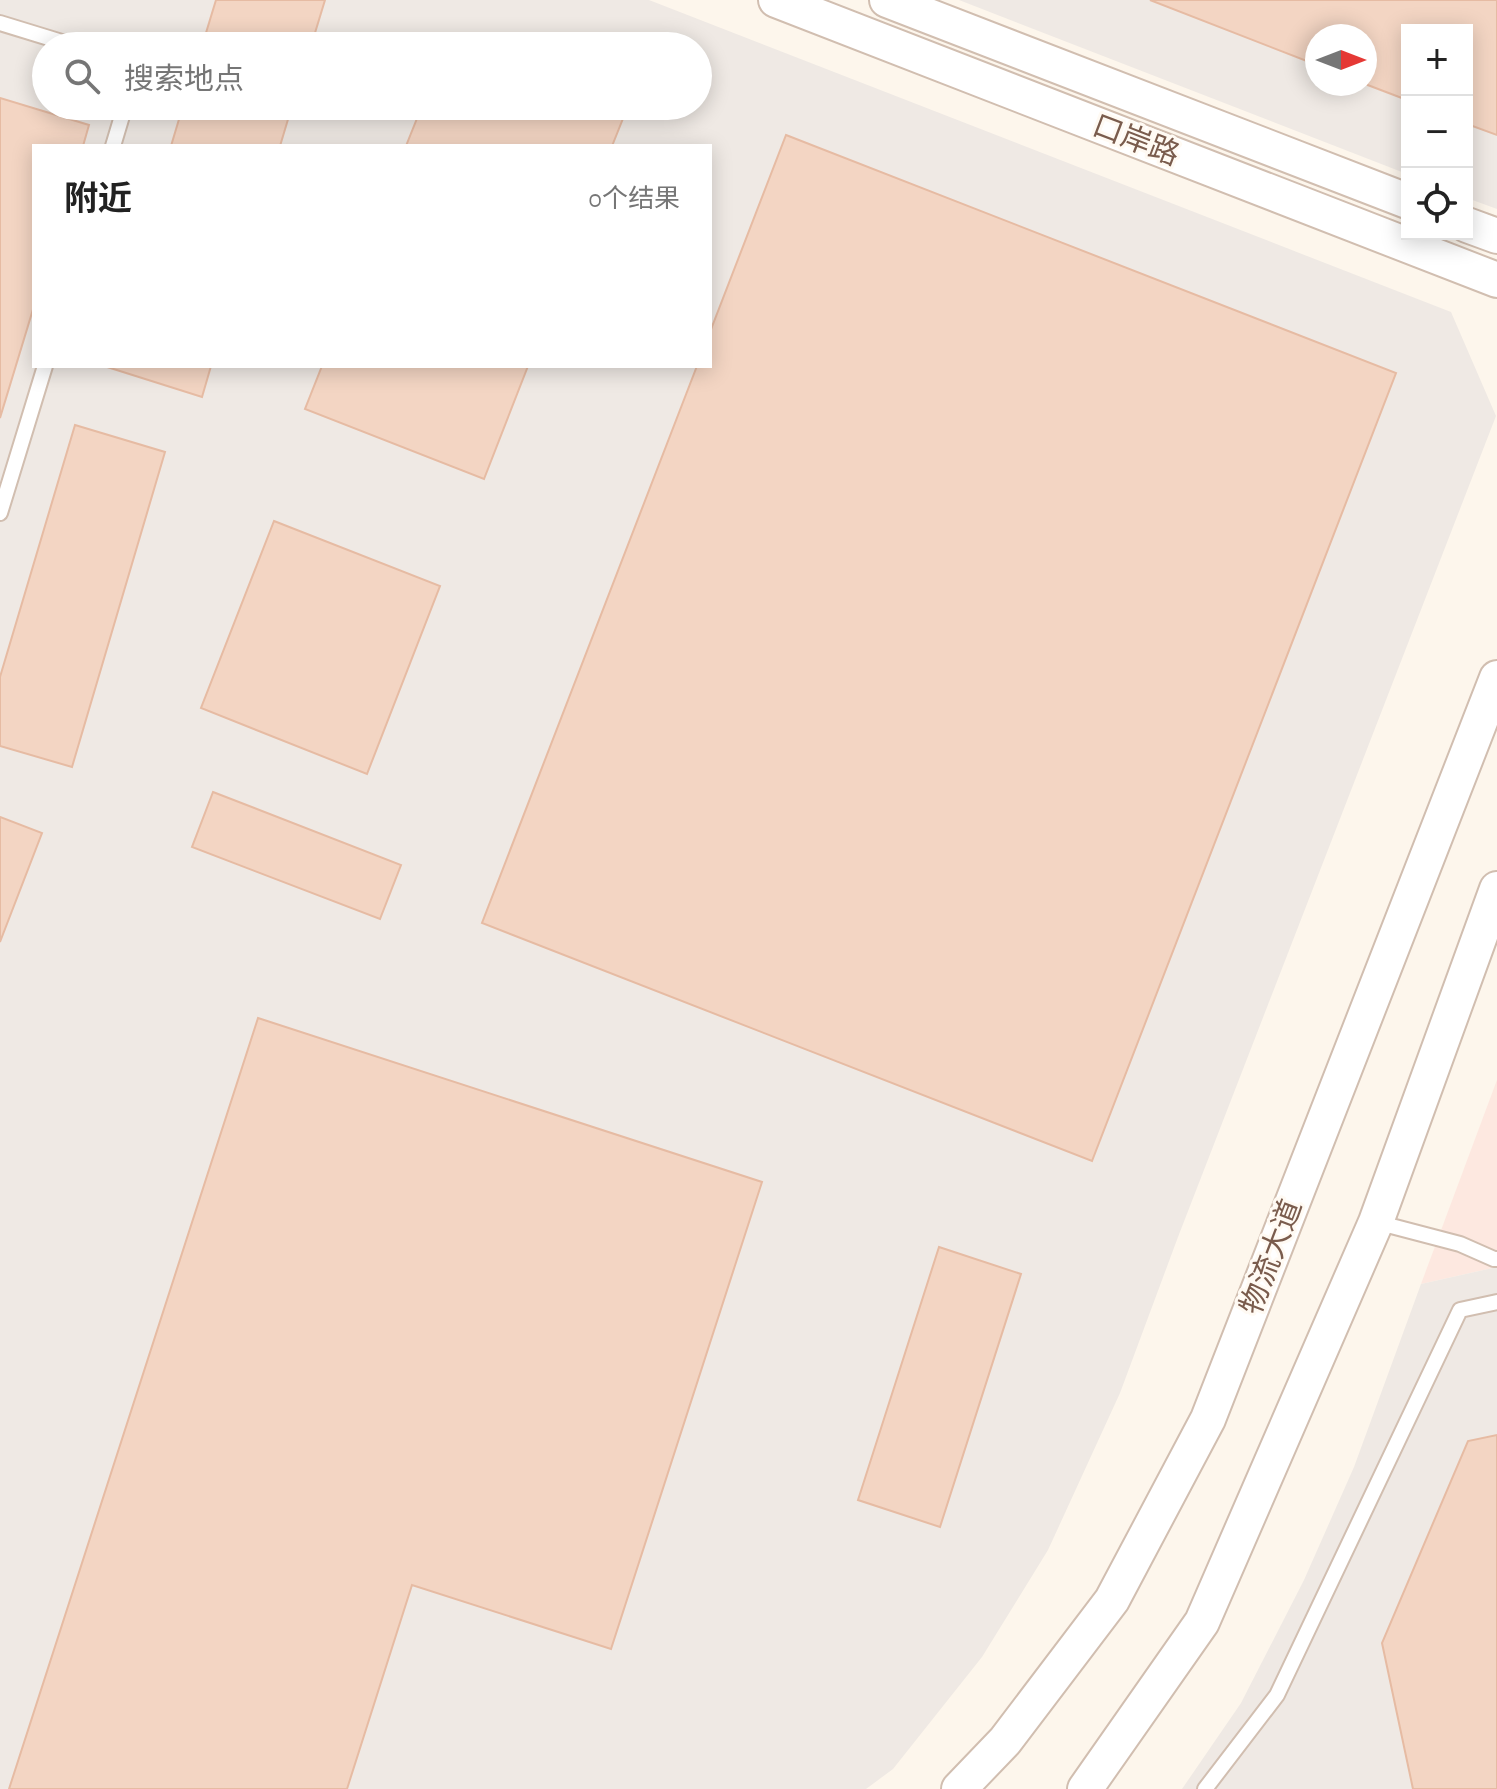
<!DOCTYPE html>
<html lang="zh">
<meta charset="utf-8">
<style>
body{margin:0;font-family:"Alegreya Sans","Noto Sans SC",sans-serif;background:#f2f2f2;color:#222}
.controls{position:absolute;right:24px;top:24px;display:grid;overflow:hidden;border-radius:0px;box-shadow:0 4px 20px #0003}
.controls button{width:72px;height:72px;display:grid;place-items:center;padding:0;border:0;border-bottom:2px solid #e0e0e0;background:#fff;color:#222;font:40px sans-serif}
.compass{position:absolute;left:1305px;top:24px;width:72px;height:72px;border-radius:50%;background:#fff;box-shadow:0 4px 20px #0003;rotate:90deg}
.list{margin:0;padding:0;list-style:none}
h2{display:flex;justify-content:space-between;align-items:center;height:104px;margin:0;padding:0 32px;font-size:34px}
h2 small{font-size:26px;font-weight:400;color:#767676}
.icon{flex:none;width:44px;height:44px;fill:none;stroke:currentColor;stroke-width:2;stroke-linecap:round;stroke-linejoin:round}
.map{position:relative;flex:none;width:1497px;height:1789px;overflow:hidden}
.search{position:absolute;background:#fff;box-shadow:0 4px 20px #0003;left:32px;top:32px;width:680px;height:88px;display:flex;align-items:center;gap:20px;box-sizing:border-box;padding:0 28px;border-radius:44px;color:#767676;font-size:30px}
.panel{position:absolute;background:#fff;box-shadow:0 4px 20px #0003;left:32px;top:144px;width:680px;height:224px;border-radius:0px}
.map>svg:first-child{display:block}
</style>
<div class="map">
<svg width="1497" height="1789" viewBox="0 0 1497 1789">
<rect width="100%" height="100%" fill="#fdf6ec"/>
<path fill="#fde8e0" d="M1497 1080V1267L1421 1284Z"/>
<path fill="#efe9e4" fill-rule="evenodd" d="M0 0H649L1451 312 1496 416 1178 1237 1120 1393 1048 1550 982 1657 893 1769 866 1789H0ZM46 46H698V106H46ZM34 146H710V366H34Z
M959 0H1497V209L1467 198V30H1407V174ZM1317 36H1365V84H1317Z
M1497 1267V1789H1182L1241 1703 1304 1580 1354 1467 1421 1284Z"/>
<path fill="#f3d5c3" stroke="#e6bba3" stroke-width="2" d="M216 0H325L311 46H202Z
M1150 0H1497V135L1467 124V30H1407V100L1365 84V36H1317V65Z
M449 34 480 46H445Z
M0 98 89 125 83 146H34V306L0 418Z
M183 106H292L280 146H171Z
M422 106H628L612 146H406Z
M786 135 1396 373 1092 1161 482 923 697 366H710V332Z
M104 366H211L202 397Z
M322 366H528L484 479 305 409Z
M75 425 165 452 72 767 0 746V677Z
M274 521 440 586 367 774 201 708Z
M213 792 401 865 380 919 192 847Z
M0 817 42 833 0 942Z
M258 1018 762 1182 611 1649 412 1585 347 1789H9Z
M939 1247 1021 1274 940 1527 858 1500Z
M1497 1435V1789H1413L1382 1643 1468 1441Z"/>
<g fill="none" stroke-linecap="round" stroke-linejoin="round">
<defs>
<path id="service" d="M0 23 75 46
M113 146 125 106
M0 513 45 366
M1376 1222 1460 1244 1494 1259H1497
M1205 1789 1277 1695 1460 1310 1497 1302"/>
<path id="tertiary" d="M776 0 1497 280
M887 0 1407 201
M1467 225 1497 236
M959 1789 1005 1741 1112 1600 1208 1419 1497 678
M1085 1789 1202 1622 1376 1222 1497 889"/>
</defs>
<use href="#service" stroke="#d1beb0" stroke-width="18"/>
<use href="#tertiary" stroke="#d1beb0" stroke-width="38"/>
<use href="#service" stroke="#fff" stroke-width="14"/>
<use href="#tertiary" stroke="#fff" stroke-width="34"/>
</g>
<g text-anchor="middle" stroke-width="6" stroke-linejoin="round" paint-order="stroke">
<g font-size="30" fill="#7a5c4d" stroke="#fffaf3">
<text transform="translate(1136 140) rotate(21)" y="10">口岸路</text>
<text transform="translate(1271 1257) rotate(-69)" y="10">物流大道</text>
</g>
</g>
</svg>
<div class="controls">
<button>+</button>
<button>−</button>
<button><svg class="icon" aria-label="locate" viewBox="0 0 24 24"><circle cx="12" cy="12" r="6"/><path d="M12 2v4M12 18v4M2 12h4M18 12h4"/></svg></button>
</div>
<svg class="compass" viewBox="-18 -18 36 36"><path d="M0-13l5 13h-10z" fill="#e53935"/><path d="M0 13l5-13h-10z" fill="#767676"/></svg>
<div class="search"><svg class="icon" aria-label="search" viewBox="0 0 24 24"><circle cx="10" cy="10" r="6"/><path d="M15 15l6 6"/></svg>搜索地点</div>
<section class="panel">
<h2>附近<small>0个结果</small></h2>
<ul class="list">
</ul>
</section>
</div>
